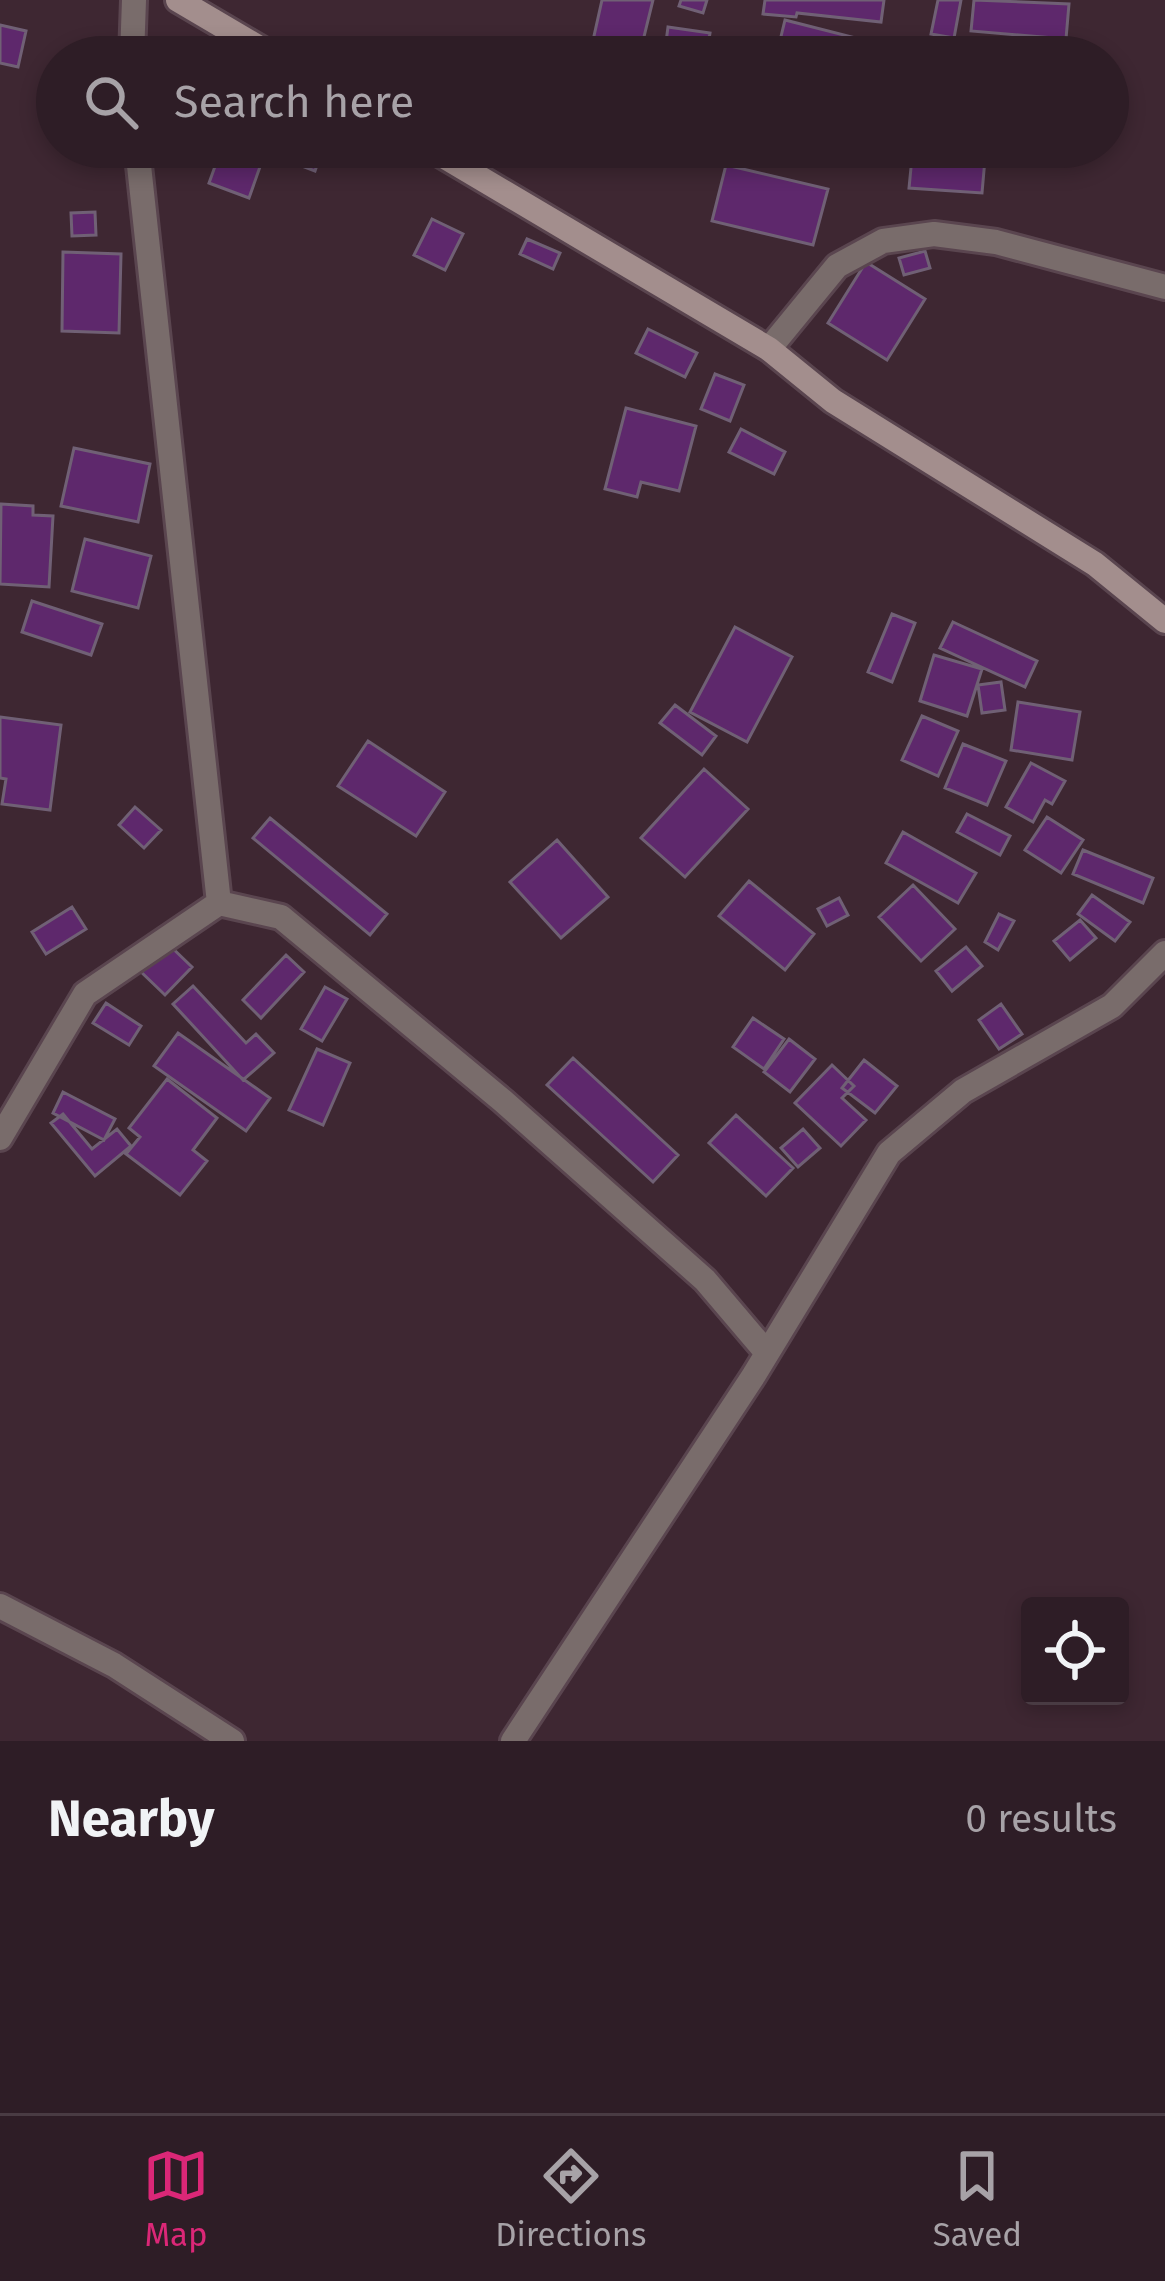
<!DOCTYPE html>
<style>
body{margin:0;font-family:"Fira Sans",sans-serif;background:#36262e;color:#f1f3f6}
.controls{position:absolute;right:36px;bottom:36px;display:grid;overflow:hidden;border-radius:12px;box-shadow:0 6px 18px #0003}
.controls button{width:108px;height:108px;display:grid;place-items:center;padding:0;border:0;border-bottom:3px solid #493b43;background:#2e1d26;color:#f1f3f6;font:60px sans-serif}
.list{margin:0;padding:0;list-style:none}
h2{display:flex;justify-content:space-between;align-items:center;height:156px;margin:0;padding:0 48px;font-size:51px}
h2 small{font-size:39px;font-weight:400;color:#a7a2a7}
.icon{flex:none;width:66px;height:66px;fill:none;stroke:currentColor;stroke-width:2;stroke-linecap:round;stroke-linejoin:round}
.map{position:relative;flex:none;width:1165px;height:1741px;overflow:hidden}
.search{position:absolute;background:#2e1d26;box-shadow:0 6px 18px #0003;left:36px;right:36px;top:36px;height:132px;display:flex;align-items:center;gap:30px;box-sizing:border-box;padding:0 42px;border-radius:66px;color:#a7a2a7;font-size:45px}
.sheet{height:372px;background:#2e1d26}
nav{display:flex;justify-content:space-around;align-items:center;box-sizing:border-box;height:168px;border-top:3px solid #493b43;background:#2e1d26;font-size:33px;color:#a7a2a7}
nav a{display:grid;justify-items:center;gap:6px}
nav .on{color:#db2777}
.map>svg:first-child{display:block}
</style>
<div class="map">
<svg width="1165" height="1741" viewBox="0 0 1165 1741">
<rect width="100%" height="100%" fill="#3e2732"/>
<path fill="#5e286c" stroke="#706075" stroke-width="3" d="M602 0H653L639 57H608L609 50 592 45Z
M681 0H707L703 13 679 6Z
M765 0H884L881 22 797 13 796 17 763 14Z
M938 0H961L954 38 931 34Z
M974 0 1069 4 1066 39 971 31Z
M785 20 856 38 852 57H776Z
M0 25 26 31 18 67 0 63Z
M668 27 710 33 706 57H664Z
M543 38 566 42 563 57H539Z
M222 147H267L249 198 209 183Z
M282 147H323L315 171 278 157Z
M913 147H957L956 157 985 159 982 193 909 188Z
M726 165 828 189 813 245 712 221Z
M95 212 96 235 72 236 71 213Z
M432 219 463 234 445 270 414 255Z
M527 239 560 253 553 269 520 254Z
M925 251 930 268 904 275 899 258Z
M63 252 121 254 119 333 62 331Z
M866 262 925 299 887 360 828 323Z
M648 329 697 353 685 377 636 353Z
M715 374 744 385 730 421 701 409Z
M626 408 696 426 679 491 641 482 637 497 605 489Z
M741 429 785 452 774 474 729 452Z
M74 448 150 464 138 522 61 506Z
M1 504 33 506V515L53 516 49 587 0 584Z
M85 539 151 556 138 608 72 591Z
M32 601 102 624 91 655 22 632Z
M892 614 915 623 892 682 868 672Z
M953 622 1037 661 1025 687 940 648Z
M735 627 792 657 747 742 690 712Z
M934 655 982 669 967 716 920 701Z
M1001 682 1005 710 982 713 978 685Z
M1018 702 1080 712 1072 760 1011 750Z
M675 705 716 736 702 755 660 723Z
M922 716 958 731 938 776 902 760Z
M0 717 61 725 50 810 2 804 6 779 0 778Z
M368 741 445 792 416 836 338 786Z
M963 744 1006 761 987 805 945 788Z
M1031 763 1065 781 1052 804 1045 800 1033 822 1006 807Z
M704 769 748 809 685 877 641 838Z
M135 807 161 830 144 848 119 825Z
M967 814 1010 836 1000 855 957 832Z
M1047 817 1083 840 1061 873 1025 850Z
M270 818 387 914 370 935 253 838Z
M903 832 976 873 958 903 886 863Z
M557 840 608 897 561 938 510 882Z
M1083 850 1153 878 1143 903 1073 874Z
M749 881 814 934 785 970 719 916Z
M913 885 955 929 921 961 879 917Z
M1092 895 1130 922 1115 941 1078 914Z
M839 898 848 915 827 926 818 909Z
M72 907 86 929 46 954 32 932Z
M999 914 1014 921 998 950 985 942Z
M1080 920 1096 938 1070 960 1054 941Z
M165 941 192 967 165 995 139 970Z
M966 947 982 966 952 991 936 971Z
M286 955 304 972 261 1018 243 1000Z
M193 986 246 1043 256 1034 274 1053 243 1080 173 1004Z
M325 987 347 999 322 1041 301 1029Z
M106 1003 141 1026 129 1045 93 1023Z
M1001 1004 1022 1034 999 1049 979 1020Z
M753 1018 784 1039 764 1069 733 1047Z
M178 1033 270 1098 246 1131 154 1066Z
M789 1039 815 1059 790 1092 764 1072Z
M317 1049 350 1063 323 1125 289 1110Z
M573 1058 678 1155 653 1182 547 1085Z
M864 1060 897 1086 875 1113 842 1088Z
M832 1065 854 1086 842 1098 866 1120 841 1146 795 1103Z
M167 1079 217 1118 193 1150 207 1161 180 1195 126 1154 140 1137 129 1128Z
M63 1092 115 1119 104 1140 53 1113Z
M63 1114 92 1149 117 1129 131 1146 95 1176 51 1123Z
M736 1115 793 1168 766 1196 709 1143Z
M803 1129 820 1148 798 1167 781 1148Z"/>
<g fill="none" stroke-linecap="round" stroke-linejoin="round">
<defs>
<path id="minor" d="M132 57 134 0
M769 349 837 266 883 241 934 234 996 242 1165 287
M219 903 281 917 503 1101 705 1280 767 1353
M0 1138 85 994 219 903 137 147
M0 1606 114 1665 232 1741
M513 1741 754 1375 889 1153 963 1091 1112 1006 1165 953"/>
<path id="secondary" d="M178 0 275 57
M428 147 769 349 833 401 1095 564 1165 621"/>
</defs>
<use href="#minor" stroke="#5a454f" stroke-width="30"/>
<use href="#secondary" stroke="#5a454f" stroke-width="30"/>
<use href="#minor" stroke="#796c6b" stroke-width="24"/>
<use href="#secondary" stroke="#a38e8d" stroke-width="24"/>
</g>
</svg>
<div class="controls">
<button><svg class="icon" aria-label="locate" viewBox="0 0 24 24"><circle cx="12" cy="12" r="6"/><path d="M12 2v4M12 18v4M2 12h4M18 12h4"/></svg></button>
</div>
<div class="search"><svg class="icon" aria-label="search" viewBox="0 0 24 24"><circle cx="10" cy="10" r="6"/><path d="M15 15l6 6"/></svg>Search here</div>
</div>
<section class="sheet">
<h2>Nearby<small>0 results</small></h2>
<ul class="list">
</ul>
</section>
<nav>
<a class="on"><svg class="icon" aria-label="map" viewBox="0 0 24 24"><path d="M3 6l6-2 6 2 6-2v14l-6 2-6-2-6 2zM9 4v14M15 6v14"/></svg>Map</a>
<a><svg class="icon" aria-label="directions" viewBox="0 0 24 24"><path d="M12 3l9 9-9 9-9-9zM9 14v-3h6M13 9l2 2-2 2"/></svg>Directions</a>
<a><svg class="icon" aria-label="saved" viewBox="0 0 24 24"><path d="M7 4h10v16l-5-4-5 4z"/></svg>Saved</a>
</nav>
